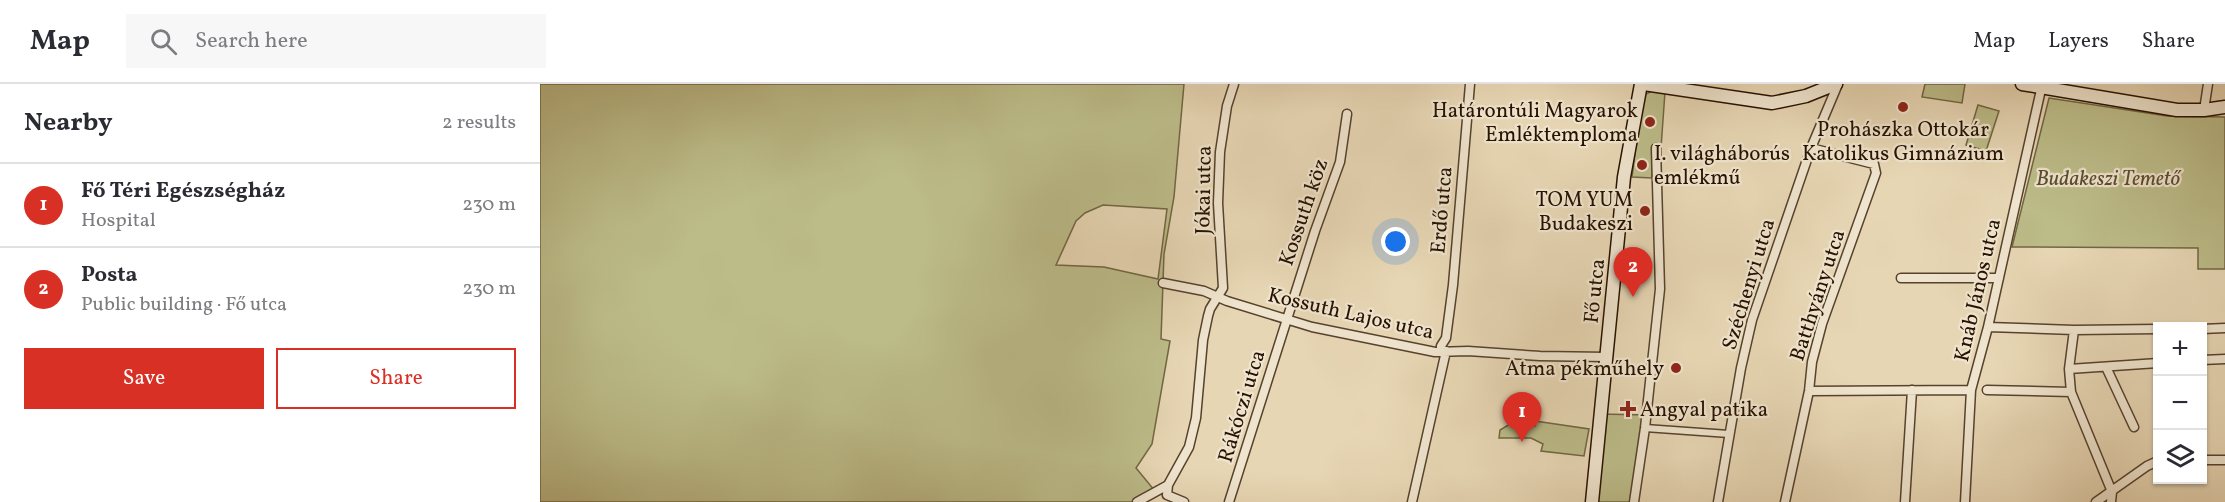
<!DOCTYPE html>
<meta charset="utf-8">
<style>
body{margin:0;font-family:Vollkorn,serif;background:#f7f7f7;color:#2b2b33}
.controls{position:absolute;right:18px;bottom:18px;display:grid;overflow:hidden;border-radius:0px;box-shadow:0 2px 4px #0004}
.controls button{width:54px;height:54px;display:grid;place-items:center;padding:0;border:0;border-bottom:2px solid #e1e1e2;background:#fff;color:#2b2b33;font:30px sans-serif}
.you{position:absolute;left:856px;top:158px;width:21px;height:21px;margin:-15px;border:4px solid #fff;border-radius:50%;background:#1a73e8;box-shadow:0 0 0 9px #1a73e833}
.badge{display:grid;place-items:center;width:39px;height:39px;border-radius:50%;background:#d93025;color:#fff;font-size:20px;font-weight:700}
.pin{position:absolute;translate:-50% -50px;filter:drop-shadow(0 2px 3px #0008)}
.pin::after{content:'';position:absolute;top:32px;width:21px;height:18px;background:inherit;clip-path:polygon(0 0,100% 0,50% 100%)}
.list{margin:0;padding:0;list-style:none}
h2{display:flex;justify-content:space-between;align-items:center;height:78px;margin:0;padding:0 24px;font-size:26px}
h2 small{font-size:20px;font-weight:400;color:#7c7c81}
.list li{display:grid;grid-template-columns:39px 1fr auto;gap:18px;align-items:center;box-sizing:border-box;height:84px;padding:0 24px;border-top:2px solid #e1e1e2}
.list b{display:block;font-size:22px;white-space:nowrap}
.list p{margin:0;font-size:20px;white-space:nowrap;color:#7c7c81}
.list em{font-size:20px;font-style:normal;color:#7c7c81}
.actions{display:flex;gap:12px;padding:18px 24px}
.actions a{flex:1;padding:14px 0;border:2px solid #d93025;border-radius:0px;text-align:center;font-size:21px;color:#d93025}
.actions .main{background:#d93025;color:#fff}
.icon{flex:none;width:33px;height:33px;fill:none;stroke:currentColor;stroke-width:2;stroke-linecap:round;stroke-linejoin:round}
.map{position:relative;flex:none;width:1685px;height:418px;overflow:hidden}
header{display:flex;align-items:center;gap:36px;box-sizing:border-box;height:84px;padding:0 30px;background:#fff;border-bottom:2px solid #e1e1e2}
header strong{font-size:28px}
nav{display:flex;gap:33px;margin-inline-start:auto;font-size:21px}
.search{width:420px;height:54px;background:#f7f7f7;display:flex;align-items:center;gap:15px;box-sizing:border-box;padding:0 21px;border-radius:0px;color:#7c7c81;font-size:22px}
main{display:flex}
aside{flex:1;background:#fff}
.map>svg:first-child{display:block}
</style>
<header>
<strong>Map</strong>
<div class="search"><svg class="icon" aria-label="search" viewBox="0 0 24 24"><circle cx="10" cy="10" r="6"/><path d="M15 15l6 6"/></svg>Search here</div>
<nav><a>Map</a><a>Layers</a><a>Share</a></nav>
</header>
<main>
<aside>
<h2>Nearby<small>2 results</small></h2>
<ul class="list">
<li><span class="badge">1</span><div><b>Fő Téri Egészségház</b><p>Hospital</p></div><em>230 m</em></li>
<li><span class="badge">2</span><div><b>Posta</b><p>Public building · Fő utca</p></div><em>230 m</em></li>
</ul>
<div class="actions"><a class="main">Save</a><a>Share</a></div>
</aside>
<div class="map">
<svg width="1685" height="418" viewBox="0 0 1685 418">
<rect width="100%" height="100%" fill="#e7d6b4"/>
<filter id="stains"><feTurbulence type="fractalNoise" baseFrequency=".00333" numOctaves="4"/><feColorMatrix values="0 0 0 0 .2 0 0 0 0 .09 0 0 0 0 .02 0 0 0 .5 -.17"/></filter>
<radialGradient id="worn" r=".72"><stop offset=".6" stop-color="#630" stop-opacity="0"/><stop offset="1" stop-color="#630" stop-opacity=".3"/></radialGradient>
<path fill="#bcbc89" stroke="#716644" stroke-width="1.5" fill-rule="evenodd" d="M0 0H644L634 113 624 170 621 255 630 257 612 360 596 384 615 407 597 418H0ZM563 121 627 125 618 195 564 183 516 181 536 137 545 129Z
M1385 0H1425L1422 19 1382 13Z
M1112 7 1125 8 1121 64 1113 66 1112 94 1092 93 1101 20 1104 11Z
M1509 14 1627 32 1685 33V185H1658V164L1472 163Z
M1438 21 1459 27 1446 67 1426 61Z
M1060 330 1106 331 1094 418H1052Z
M995 337 1049 345 1044 372 1001 367 1003 360 991 354H959L960 346 970 340 995 342Z"/>
<g fill="none" stroke-linecap="round" stroke-linejoin="round">
<defs>
<path id="pedestrian" d="M1105 344 1189 350"/>
<path id="minor" d="M1664 26 1668 0
M1361 194H1459
M623 199 664 207 687 217 772 243 895 268 928 267 1000 272 1067 273
M1448 243 1534 246 1618 245
M1662 245 1685 244
M1534 246 1529 285 1531 308 1572 408 1571 418
M901 268V262L906 254 913 201 930 0
M1662 276 1685 275
M1566 283 1594 343
M1529 285 1618 279
M1447 306 1531 308
M1269 307 1431 306
M1662 376H1685
M628 401 627 411 644 418
M597 418 628 401 649 363 656 334 663 256 668 232 670 225 683 204 678 119 680 68 687 22 694 0
M689 418 775 147 800 78 807 30
M872 418 906 267
M1094 418 1105 344 1120 205 1116 64
M1178 418 1201 284 1212 236 1271 64 1298 0
M1245 418 1269 307 1272 278 1282 240 1336 89 1334 80 1271 64
M1365 418 1372 306
M1425 418 1431 306 1448 243 1502 1
M1556 418 1607 382 1618 377"/>
<path id="secondary" d="M1104 0 1232 19 1266 12 1296 0
M1482 0 1637 26H1664L1685 23
M1052 418 1084 93 1101 0"/>
</defs>
<use href="#pedestrian" stroke="#56422d" stroke-width="9"/>
<use href="#minor" stroke="#56422d" stroke-width="11"/>
<use href="#secondary" stroke="#261100" stroke-width="15"/>
<use href="#pedestrian" stroke="#efe4ce" stroke-width="6"/>
<use href="#minor" stroke="#efe4ce" stroke-width="8"/>
<use href="#secondary" stroke="#efe4ce" stroke-width="12"/>
</g>
<g fill="#8f2418" stroke="#efe4ce" stroke-width="2">
<circle cx="1363" cy="23" r="6"/>
<circle cx="1110" cy="38" r="6"/>
<circle cx="1102" cy="81" r="6"/>
<circle cx="1105" cy="127" r="6"/>
<circle cx="1136" cy="284" r="6"/>
<path d="M1085 316h6v6h6v6h-6v6h-6v-6h-6v-6h6z"/>
</g>
<g text-anchor="middle" stroke-width="4.5" stroke-linejoin="round" paint-order="stroke">
<g font-size="21" fill="#261100" stroke="#efe4ce" text-anchor="end">
<text x="1098" y="33">Határontúli Magyarok<tspan x="1098" dy="24">Emléktemploma</tspan></text>
<text x="1363" y="52" text-anchor="middle">Prohászka Ottokár<tspan x="1363" dy="24">Katolikus Gimnázium</tspan></text>
<text x="1114" y="76" text-anchor="start">I. világháborús<tspan x="1114" dy="24">emlékmű</tspan></text>
<text x="1093" y="122">TOM YUM<tspan x="1093" dy="24">Budakeszi</tspan></text>
<text x="1124" y="291">Atma pékműhely</text>
<text x="1100" y="332" text-anchor="start">Angyal patika</text>
</g>
<g font-size="21" font-style="italic" fill="#5a4d30" stroke="#efe4ce">
<text x="1568" y="101">Budakeszi Temető</text>
</g>
<g font-size="21" fill="#261100" stroke="#efe4ce">
<text transform="translate(663 106) rotate(-89)" y="7">Jókai utca</text>
<text transform="translate(901 126) rotate(-85)" y="7">Erdő utca</text>
<text transform="translate(763 128) rotate(-71)" y="7">Kossuth köz</text>
<text transform="translate(1208 200) rotate(-73)" y="7">Széchenyi utca</text>
<text transform="translate(1437 206) rotate(-77)" y="7">Knáb János utca</text>
<text transform="translate(1054 207) rotate(-84)" y="7">Fő utca</text>
<text transform="translate(1277 211) rotate(-72)" y="7">Batthyány utca</text>
<text transform="translate(811 229) rotate(13)" y="7">Kossuth Lajos utca</text>
<text transform="translate(701 322) rotate(-73)" y="7">Rákóczi utca</text>
</g>
</g>
<rect width="100%" height="100%" filter="url(#stains)"/>
<rect width="100%" height="100%" fill="url(#worn)"/>
</svg>
<div class="controls">
<button>+</button>
<button>−</button>
<button><svg class="icon" aria-label="layers" viewBox="0 0 24 24"><path d="M12 4l9 5-9 5-9-5zM3 14l9 5 9-5"/></svg></button>
</div>
<div class="you"></div>
<div class="pin badge" style="left:982px;top:358px">1</div>
<div class="pin badge" style="left:1093px;top:213px">2</div>
</div>
</main>
